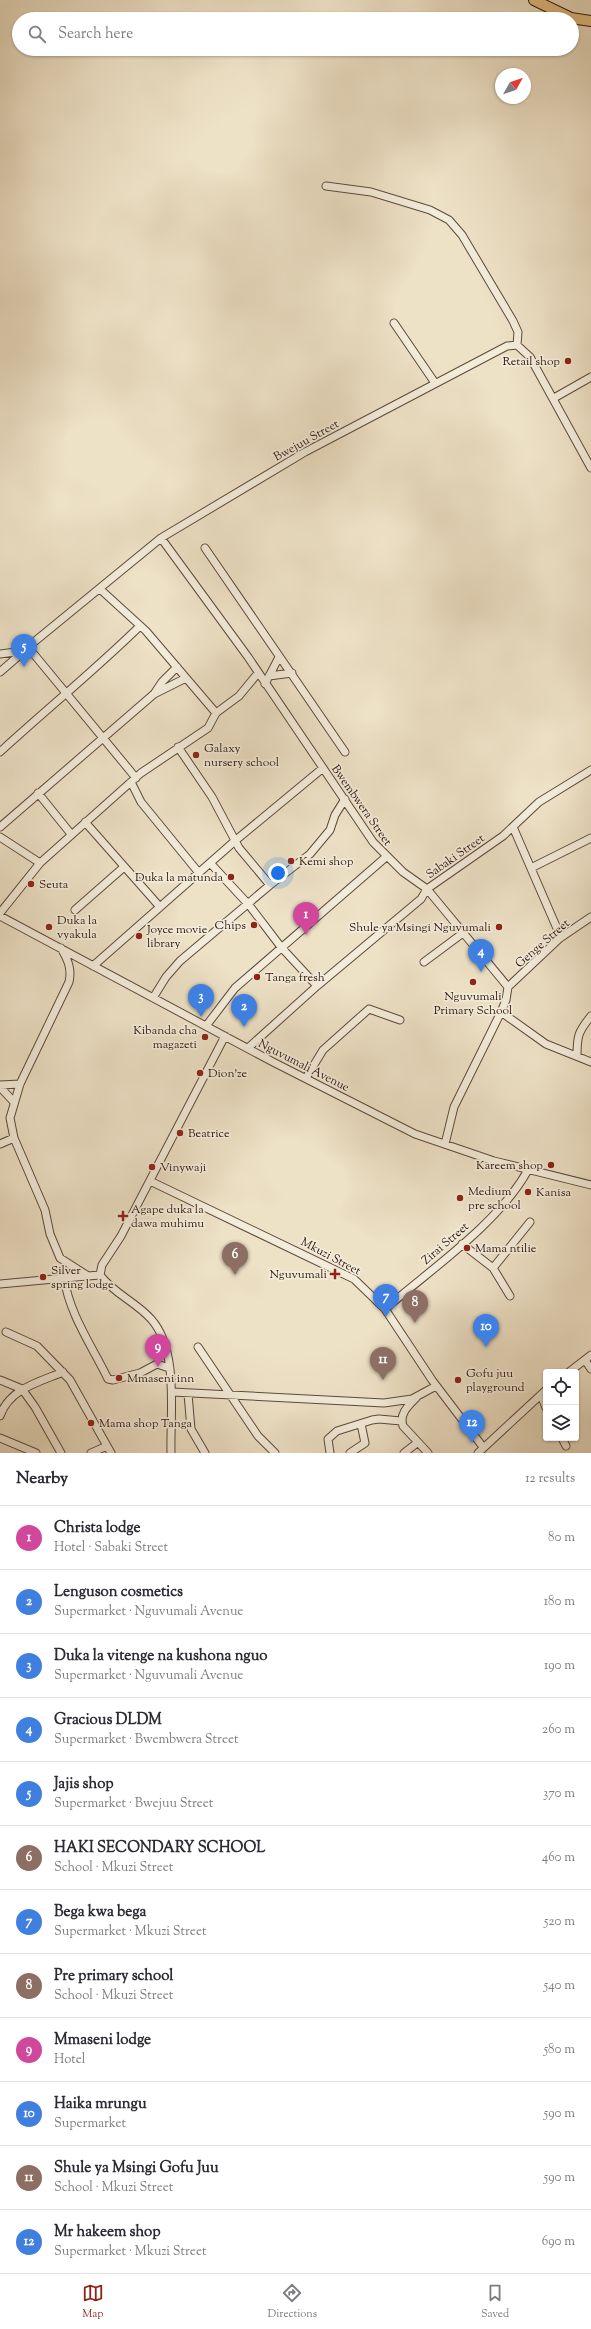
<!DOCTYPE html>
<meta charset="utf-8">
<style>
body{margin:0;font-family:"Sorts Mill Goudy",serif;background:#f2f2f3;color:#2b2b33}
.controls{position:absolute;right:12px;bottom:12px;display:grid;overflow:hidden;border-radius:4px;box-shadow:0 1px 3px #0004}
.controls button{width:36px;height:36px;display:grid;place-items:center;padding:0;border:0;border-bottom:1px solid #e1e1e2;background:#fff;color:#2b2b33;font:20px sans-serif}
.compass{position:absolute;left:495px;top:68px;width:36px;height:36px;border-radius:50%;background:#fff;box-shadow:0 1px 3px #0004;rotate:50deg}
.you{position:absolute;left:278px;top:873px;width:14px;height:14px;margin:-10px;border:3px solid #fff;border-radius:50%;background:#1a73e8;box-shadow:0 0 0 6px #1a73e833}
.badge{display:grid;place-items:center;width:26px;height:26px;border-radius:50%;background:#8f2418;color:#fff;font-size:13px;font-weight:700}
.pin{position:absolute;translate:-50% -33px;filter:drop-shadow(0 1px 2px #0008)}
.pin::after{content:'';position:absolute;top:21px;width:14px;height:12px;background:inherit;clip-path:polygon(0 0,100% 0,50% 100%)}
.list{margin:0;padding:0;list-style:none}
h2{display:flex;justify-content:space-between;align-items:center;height:52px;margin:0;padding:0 16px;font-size:17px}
h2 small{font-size:13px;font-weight:400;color:#7c7c81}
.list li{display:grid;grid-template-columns:26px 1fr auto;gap:12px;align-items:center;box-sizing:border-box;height:64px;padding:0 16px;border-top:1px solid #e1e1e2}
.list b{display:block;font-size:15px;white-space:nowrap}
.list p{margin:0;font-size:13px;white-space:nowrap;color:#7c7c81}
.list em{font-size:13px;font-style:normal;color:#7c7c81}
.icon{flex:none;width:22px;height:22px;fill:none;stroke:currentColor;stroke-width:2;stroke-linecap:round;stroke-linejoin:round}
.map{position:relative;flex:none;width:591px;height:1453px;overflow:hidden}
.search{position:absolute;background:#fff;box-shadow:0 1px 3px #0004;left:12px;right:12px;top:12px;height:44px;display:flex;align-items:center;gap:10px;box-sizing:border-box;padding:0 14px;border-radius:22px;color:#7c7c81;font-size:15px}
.sheet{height:820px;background:#fff}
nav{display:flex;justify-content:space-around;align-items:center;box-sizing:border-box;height:56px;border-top:1px solid #e1e1e2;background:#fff;font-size:11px;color:#7c7c81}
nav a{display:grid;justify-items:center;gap:2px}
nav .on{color:#8f2418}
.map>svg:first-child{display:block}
</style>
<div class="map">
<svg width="591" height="1453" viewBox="0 0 591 1453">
<rect width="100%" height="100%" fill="#ede1c6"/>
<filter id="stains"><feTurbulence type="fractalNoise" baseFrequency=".005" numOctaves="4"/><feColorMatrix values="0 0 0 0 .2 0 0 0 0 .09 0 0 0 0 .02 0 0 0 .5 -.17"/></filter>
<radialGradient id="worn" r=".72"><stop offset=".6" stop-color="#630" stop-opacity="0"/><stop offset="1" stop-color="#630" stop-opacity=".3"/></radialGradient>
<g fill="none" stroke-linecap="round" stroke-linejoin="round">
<defs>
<path id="minor" d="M326 186 371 192 430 210 449 220 462 235 513 321 518 332 517 345
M394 323 435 383
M554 398 591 377
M161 538 248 657 373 842 403 872 427 889 508 987 506 1000 501 1012 454 1107 445 1144
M205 548 345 752
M100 589 146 631 216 713
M28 647 136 778
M0 654 23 651 161 538 305 452 507 346 517 345 530 357 591 468
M0 672 23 652
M269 676 292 673
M265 684 279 657
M154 694 186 678
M178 747 212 797 239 848 270 885
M0 752C47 709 95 670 140 626
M131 782 141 802 199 873
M38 793 71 834
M85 822 160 907
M0 827 154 694 162 682 177 667
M513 827 559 933 560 938
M0 837 40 863
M211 864 249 905 281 947 317 986
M531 868 591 838
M75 910 124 867
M0 913 40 863 141 773 208 728 216 713 239 696 258 673
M0 916 273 1062 415 1134 494 1161 591 1185
M61 948C68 960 72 969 69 982L20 1084 10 1118 14 1138 45 1210 50 1234 60 1258 88 1276 100 1275
M424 962 463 933
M93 966 236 840 323 768
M508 987 560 938 591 917
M153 998 166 977 180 961 270 885 310 854 330 830 335 815 345 799
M501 1012 546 1044 591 1062
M206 1026 235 988 386 857
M248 1048 317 986 421 899 427 889 503 836 539 802 591 770
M577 1056C577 1036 578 1032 591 1016
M306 1078 323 1050 369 1009 400 1020
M0 1085 20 1084
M0 1087 13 1101
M0 1144 14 1138
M150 1181 354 1279 385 1309 432 1380 483 1447
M462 1244 493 1268 510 1296
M493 1268 530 1222
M64 1277C69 1314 92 1346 108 1379L113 1380 140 1373 157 1364 169 1368
M0 1284 87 1276
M385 1309C431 1269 498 1224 528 1170
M6 1332 37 1346 70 1380 111 1453
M198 1347 258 1436 275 1453
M585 1360 591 1369
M569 1372 591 1355
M0 1380 22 1389 35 1407 61 1453
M172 1392 384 1403 412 1399 436 1386
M188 1394 191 1429 205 1453
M541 1395 546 1408
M416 1398C408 1406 399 1414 403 1426L428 1453
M0 1416C9 1389 39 1382 63 1372
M0 1438 36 1453
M562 1438 566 1446
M91 1453 107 1446
M171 1453C170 1413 179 1350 151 1319 136 1302 113 1293 100 1275L102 1265 121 1236 225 1036
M330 1453 328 1439 337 1431 372 1420 379 1419 401 1421
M350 1453 365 1443 361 1424
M404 1453 417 1443
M478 1453 546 1390"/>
<path id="highway" d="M534 0 571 18 591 21"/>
</defs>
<use href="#minor" stroke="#5e493c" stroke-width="9"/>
<use href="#highway" stroke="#2e160e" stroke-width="12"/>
<use href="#minor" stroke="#f3ecda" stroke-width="7"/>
<use href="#highway" stroke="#e6c083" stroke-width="10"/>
</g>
<g fill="#8f2418" stroke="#f3ecda" stroke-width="1.5">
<circle cx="568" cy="361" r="4"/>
<circle cx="196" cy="755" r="4"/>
<circle cx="291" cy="861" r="4"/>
<circle cx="231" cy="877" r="4"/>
<circle cx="31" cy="884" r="4"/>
<circle cx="254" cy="925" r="4"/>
<circle cx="49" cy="927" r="4"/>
<circle cx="499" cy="927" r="4"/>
<circle cx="139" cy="936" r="4"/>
<circle cx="257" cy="977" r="4"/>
<circle cx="473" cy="982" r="4"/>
<circle cx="205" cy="1037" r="4"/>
<circle cx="200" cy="1073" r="4"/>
<circle cx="180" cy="1133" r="4"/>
<circle cx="551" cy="1165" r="4"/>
<circle cx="152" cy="1167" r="4"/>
<circle cx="528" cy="1192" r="4"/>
<circle cx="460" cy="1198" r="4"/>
<path d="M121 1210h4v4h4v4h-4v4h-4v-4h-4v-4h4z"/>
<circle cx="467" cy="1248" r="4"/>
<path d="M333 1268h4v4h4v4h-4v4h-4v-4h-4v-4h4z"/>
<circle cx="43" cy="1277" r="4"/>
<circle cx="119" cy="1378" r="4"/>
<circle cx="458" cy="1380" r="4"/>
<circle cx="91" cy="1423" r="4"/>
</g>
<g text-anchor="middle" stroke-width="3.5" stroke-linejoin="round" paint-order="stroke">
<g font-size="12" fill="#2e160e" stroke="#f3ecda" text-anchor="start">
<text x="560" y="365" text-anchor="end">Retail shop</text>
<text x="204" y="752">Galaxy<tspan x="204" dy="14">nursery school</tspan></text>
<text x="299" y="865">Kemi shop</text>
<text x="223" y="881" text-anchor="end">Duka la matunda</text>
<text x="39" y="888">Seuta</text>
<text x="57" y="924">Duka la<tspan x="57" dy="14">vyakula</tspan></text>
<text x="246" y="929" text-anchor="end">Chips</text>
<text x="491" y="931" text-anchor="end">Shule ya Msingi Nguvumali</text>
<text x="147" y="933">Joyce movie<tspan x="147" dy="14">library</tspan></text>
<text x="265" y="981">Tanga fresh</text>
<text x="473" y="1000" text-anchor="middle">Nguvumali<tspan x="473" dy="14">Primary School</tspan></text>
<text x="197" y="1034" text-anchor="end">Kibanda cha<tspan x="197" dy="14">magazeti</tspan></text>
<text x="208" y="1077">Dion'ze</text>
<text x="188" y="1137">Beatrice</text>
<text x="543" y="1169" text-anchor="end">Kareem shop</text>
<text x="160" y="1171">Vinywaji</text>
<text x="468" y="1195">Medium<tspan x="468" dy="14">pre school</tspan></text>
<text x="536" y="1196">Kanisa</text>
<text x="131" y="1213">Agape duka la<tspan x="131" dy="14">dawa muhimu</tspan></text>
<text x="475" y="1252">Mama ntilie</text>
<text x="51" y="1274">Silver<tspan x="51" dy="14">spring lodge</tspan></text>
<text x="327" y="1278" text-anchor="end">Nguvumali</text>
<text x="466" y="1377">Gofu juu<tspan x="466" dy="14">playground</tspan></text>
<text x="127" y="1382">Mmaseni inn</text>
<text x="99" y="1427">Mama shop Tanga</text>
</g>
<g font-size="12" fill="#2e160e" stroke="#f3ecda">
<text transform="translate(306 440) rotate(-29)" y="4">Bwejuu Street</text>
<text transform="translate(362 805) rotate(55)" y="4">Bwembwera Street</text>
<text transform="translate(455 856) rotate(-35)" y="4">Sabaki Street</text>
<text transform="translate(542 943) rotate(-41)" y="4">Genge Street</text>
<text transform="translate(304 1065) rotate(27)" y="4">Nguvumali Avenue</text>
<text transform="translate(445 1243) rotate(-41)" y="4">Zirai Street</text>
<text transform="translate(331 1256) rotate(28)" y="4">Mkuzi Street</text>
</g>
</g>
<rect width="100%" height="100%" filter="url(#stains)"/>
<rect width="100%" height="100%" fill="url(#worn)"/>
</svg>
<div class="controls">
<button><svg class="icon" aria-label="locate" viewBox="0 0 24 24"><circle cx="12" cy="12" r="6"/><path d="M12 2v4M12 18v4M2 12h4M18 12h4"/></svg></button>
<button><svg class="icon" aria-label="layers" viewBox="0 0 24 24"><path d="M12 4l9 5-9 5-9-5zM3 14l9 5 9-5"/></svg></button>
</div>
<svg class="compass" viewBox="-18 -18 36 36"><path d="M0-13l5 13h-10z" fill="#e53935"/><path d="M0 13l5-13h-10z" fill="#7c7c81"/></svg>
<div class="you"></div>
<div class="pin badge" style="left:306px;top:935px;background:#d1479c">1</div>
<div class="pin badge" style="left:244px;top:1027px;background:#3f7fe0">2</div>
<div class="pin badge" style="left:201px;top:1017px;background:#3f7fe0">3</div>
<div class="pin badge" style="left:481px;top:972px;background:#3f7fe0">4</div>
<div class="pin badge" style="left:24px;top:667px;background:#3f7fe0">5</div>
<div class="pin badge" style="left:235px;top:1275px;background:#8d6e63">6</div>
<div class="pin badge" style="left:386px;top:1317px;background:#3f7fe0">7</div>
<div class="pin badge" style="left:415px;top:1323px;background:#8d6e63">8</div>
<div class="pin badge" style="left:158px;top:1367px;background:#d1479c">9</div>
<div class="pin badge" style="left:486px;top:1347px;background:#3f7fe0">10</div>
<div class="pin badge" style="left:383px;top:1380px;background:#8d6e63">11</div>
<div class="pin badge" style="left:472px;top:1443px;background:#3f7fe0">12</div>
<div class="search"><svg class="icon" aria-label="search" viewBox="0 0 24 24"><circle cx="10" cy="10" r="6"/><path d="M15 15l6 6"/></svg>Search here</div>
</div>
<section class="sheet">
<h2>Nearby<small>12 results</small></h2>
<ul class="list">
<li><span class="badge" style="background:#d1479c">1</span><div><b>Christa lodge</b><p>Hotel · Sabaki Street</p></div><em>80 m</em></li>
<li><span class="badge" style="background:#3f7fe0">2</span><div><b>Lenguson cosmetics</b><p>Supermarket · Nguvumali Avenue</p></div><em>180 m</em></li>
<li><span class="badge" style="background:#3f7fe0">3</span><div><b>Duka la vitenge na kushona nguo</b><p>Supermarket · Nguvumali Avenue</p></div><em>190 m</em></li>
<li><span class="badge" style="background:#3f7fe0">4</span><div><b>Gracious DLDM</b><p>Supermarket · Bwembwera Street</p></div><em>260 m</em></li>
<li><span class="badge" style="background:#3f7fe0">5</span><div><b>Jajis shop</b><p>Supermarket · Bwejuu Street</p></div><em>370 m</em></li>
<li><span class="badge" style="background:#8d6e63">6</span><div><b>HAKI SECONDARY SCHOOL</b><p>School · Mkuzi Street</p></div><em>460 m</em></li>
<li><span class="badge" style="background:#3f7fe0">7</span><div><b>Bega kwa bega</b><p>Supermarket · Mkuzi Street</p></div><em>520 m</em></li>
<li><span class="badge" style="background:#8d6e63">8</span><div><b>Pre primary school</b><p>School · Mkuzi Street</p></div><em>540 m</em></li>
<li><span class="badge" style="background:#d1479c">9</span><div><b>Mmaseni lodge</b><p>Hotel</p></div><em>580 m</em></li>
<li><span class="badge" style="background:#3f7fe0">10</span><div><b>Haika mrungu</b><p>Supermarket</p></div><em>590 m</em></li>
<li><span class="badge" style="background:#8d6e63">11</span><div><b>Shule ya Msingi Gofu Juu</b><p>School · Mkuzi Street</p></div><em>590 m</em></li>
<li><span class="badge" style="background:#3f7fe0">12</span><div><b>Mr hakeem shop</b><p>Supermarket · Mkuzi Street</p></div><em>690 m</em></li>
</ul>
</section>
<nav>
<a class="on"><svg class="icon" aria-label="map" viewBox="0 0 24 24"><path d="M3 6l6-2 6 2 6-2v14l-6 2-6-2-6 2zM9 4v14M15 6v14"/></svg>Map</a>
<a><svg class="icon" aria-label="directions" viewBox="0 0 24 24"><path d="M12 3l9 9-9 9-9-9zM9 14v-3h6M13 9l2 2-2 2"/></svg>Directions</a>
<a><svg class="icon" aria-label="saved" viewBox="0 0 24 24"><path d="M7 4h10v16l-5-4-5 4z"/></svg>Saved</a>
</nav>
